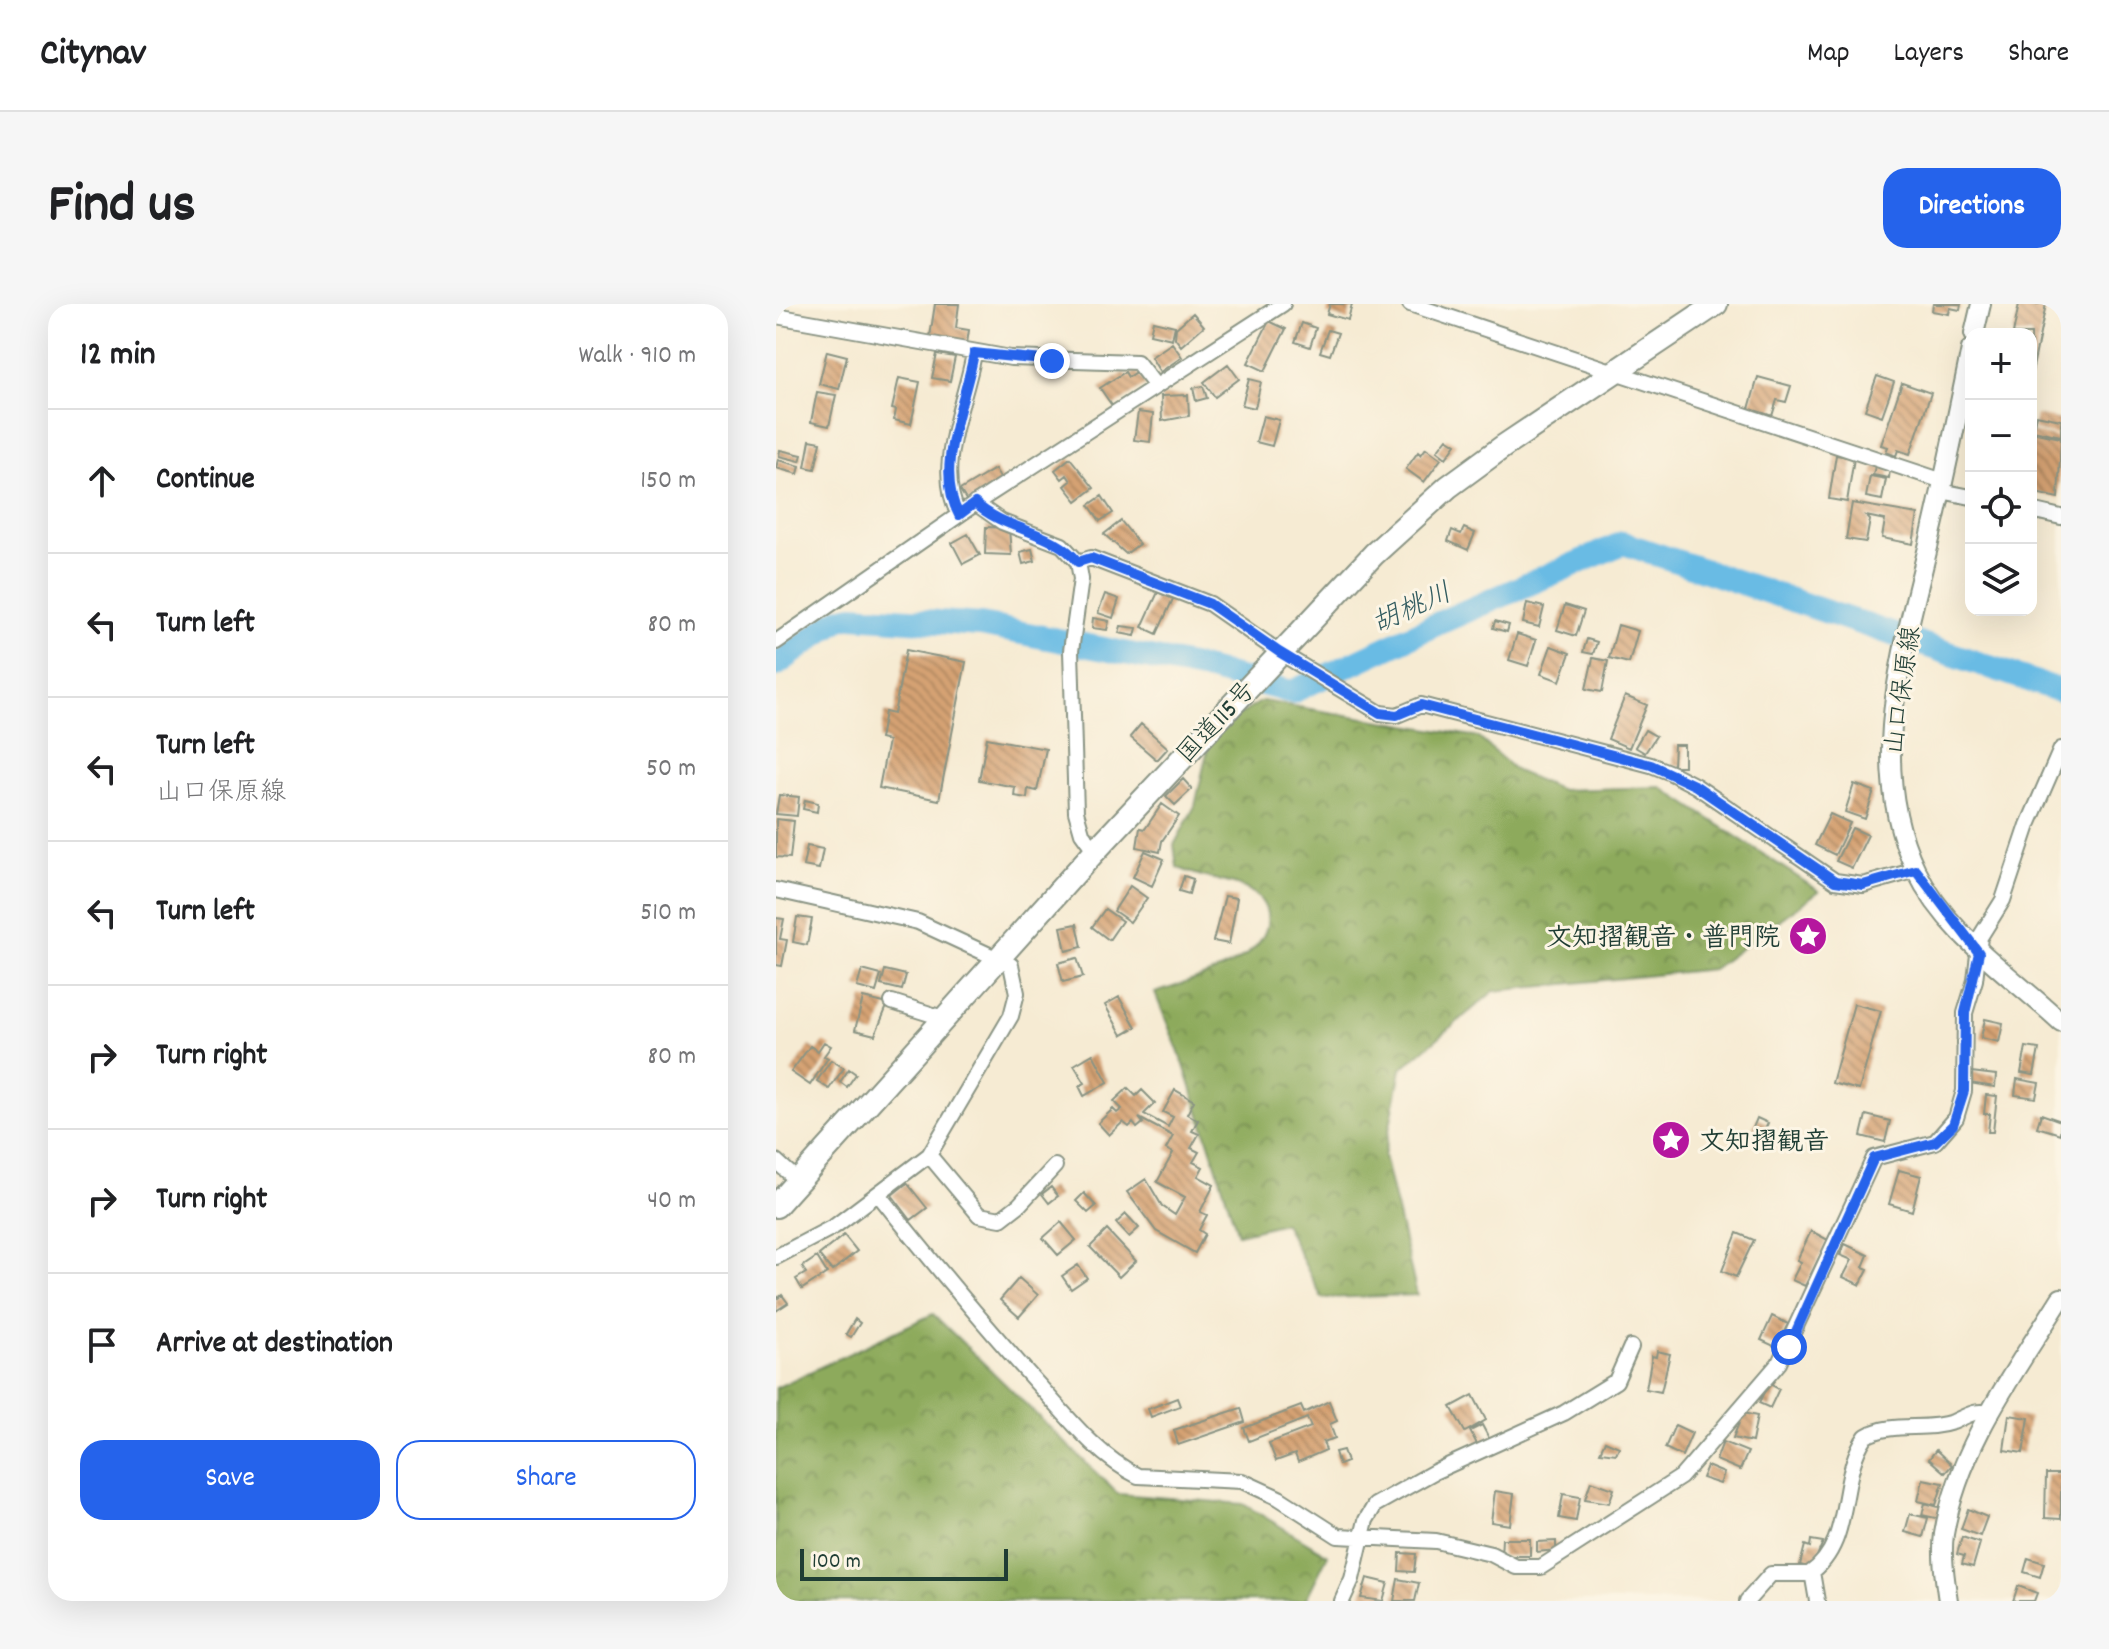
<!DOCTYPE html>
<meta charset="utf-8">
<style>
body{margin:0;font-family:Dekko,"Klee One",sans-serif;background:#f6f6f6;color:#202124}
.controls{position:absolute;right:24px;top:24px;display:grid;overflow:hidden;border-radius:16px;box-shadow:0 8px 32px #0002}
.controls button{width:72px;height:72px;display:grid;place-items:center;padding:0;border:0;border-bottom:2px solid #e0e0e0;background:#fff;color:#202124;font:40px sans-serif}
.scale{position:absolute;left:24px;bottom:20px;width:208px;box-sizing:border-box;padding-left:8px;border:4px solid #1f3d34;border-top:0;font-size:22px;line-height:28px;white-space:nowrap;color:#1f3d34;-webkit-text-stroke:6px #fcf5e5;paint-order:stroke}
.stop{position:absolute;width:24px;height:24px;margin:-18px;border:6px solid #2563eb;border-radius:50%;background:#fff}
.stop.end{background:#2563eb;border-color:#fff;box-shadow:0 2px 8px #0008}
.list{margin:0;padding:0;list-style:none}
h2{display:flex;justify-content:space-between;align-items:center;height:104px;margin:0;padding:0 32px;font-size:34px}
h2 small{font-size:26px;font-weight:400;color:#757577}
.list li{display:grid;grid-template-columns:52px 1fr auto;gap:24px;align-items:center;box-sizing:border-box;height:144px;padding:0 32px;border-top:2px solid #e0e0e0}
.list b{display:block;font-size:30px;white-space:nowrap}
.list p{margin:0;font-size:26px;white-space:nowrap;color:#757577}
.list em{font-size:26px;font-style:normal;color:#757577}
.actions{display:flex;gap:16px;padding:24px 32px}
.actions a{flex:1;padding:18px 0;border:2px solid #2563eb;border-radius:24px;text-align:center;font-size:28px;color:#2563eb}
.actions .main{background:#2563eb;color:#fff}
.icon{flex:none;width:44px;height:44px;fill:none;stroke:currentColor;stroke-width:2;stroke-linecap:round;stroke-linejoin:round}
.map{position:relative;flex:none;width:1285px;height:1297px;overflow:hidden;border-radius:24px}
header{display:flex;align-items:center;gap:48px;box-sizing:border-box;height:112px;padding:0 40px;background:#fff;border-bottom:2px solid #e0e0e0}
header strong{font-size:38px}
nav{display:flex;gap:44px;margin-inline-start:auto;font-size:28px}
.intro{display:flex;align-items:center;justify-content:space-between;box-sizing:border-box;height:192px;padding:0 48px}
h1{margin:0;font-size:56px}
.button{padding:20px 36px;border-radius:24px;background:#2563eb;color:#fff;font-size:28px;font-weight:700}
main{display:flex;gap:48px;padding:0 48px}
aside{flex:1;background:#fff;border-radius:24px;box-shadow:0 8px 32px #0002}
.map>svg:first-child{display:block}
</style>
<header>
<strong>Citynav</strong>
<nav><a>Map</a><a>Layers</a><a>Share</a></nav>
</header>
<div class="intro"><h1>Find us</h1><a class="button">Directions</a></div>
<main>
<aside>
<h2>12 min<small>Walk · 910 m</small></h2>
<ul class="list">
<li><svg class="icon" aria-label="ahead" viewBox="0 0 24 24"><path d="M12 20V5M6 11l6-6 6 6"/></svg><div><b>Continue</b></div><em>150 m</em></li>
<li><svg class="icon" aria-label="left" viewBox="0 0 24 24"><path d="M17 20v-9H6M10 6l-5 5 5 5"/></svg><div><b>Turn left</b></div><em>80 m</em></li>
<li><svg class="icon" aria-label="left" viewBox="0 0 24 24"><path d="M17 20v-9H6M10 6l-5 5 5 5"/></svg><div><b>Turn left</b><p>山口保原線</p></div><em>50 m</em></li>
<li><svg class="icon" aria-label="left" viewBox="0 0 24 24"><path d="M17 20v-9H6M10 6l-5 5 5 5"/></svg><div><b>Turn left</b></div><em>510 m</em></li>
<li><svg class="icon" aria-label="right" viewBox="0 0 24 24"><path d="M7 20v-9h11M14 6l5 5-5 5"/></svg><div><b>Turn right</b></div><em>80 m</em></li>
<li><svg class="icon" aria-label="right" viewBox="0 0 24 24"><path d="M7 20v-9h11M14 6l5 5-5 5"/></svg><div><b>Turn right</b></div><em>40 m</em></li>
<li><svg class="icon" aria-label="arrive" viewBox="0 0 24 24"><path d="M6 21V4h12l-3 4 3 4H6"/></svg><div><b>Arrive at destination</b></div></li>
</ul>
<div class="actions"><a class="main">Save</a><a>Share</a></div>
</aside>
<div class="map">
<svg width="1285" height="1297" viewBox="0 0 1285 1297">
<defs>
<pattern id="forest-crowns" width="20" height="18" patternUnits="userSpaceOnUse" patternTransform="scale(2)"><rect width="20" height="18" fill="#8daa5c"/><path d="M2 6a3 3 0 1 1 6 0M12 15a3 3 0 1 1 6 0" fill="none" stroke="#738c4d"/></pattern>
<pattern id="building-back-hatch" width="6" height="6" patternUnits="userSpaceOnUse" patternTransform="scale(2)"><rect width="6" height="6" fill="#d5a273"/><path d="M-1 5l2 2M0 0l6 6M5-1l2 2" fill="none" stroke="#ac855f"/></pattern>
</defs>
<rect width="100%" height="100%" fill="#fcf5e5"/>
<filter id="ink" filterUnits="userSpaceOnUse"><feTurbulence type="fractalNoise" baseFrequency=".0125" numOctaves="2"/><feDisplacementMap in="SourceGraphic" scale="16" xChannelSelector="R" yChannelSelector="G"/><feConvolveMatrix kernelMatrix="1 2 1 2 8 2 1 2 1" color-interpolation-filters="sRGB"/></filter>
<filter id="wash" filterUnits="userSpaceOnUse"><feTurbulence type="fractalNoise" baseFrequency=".006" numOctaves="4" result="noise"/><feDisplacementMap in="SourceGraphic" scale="32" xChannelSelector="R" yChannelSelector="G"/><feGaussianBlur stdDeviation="1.8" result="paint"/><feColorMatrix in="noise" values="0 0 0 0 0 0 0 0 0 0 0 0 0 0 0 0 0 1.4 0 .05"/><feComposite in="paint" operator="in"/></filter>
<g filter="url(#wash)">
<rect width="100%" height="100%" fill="#f6ebd3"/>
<path fill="url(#forest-crowns)" stroke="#567448" stroke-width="2" d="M486 397 702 433 740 467 785 486 885 483 1043 587 937 665 718 687 625 765 608 852 641 991 546 994 508 919 462 930 407 758 379 689C412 677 484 661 491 621 493 608 488 597 477 589 460 576 423 575 401 563L398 541 419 502 431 448 441 425Z
M157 1010 342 1190 467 1200 552 1251 529 1297H0V1084Z"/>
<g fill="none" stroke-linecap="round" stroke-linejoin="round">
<path stroke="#69bbe4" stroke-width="24" d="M0 361 63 315 77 312 205 321 425 364 516 388 663 319 847 239 1285 387"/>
</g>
<g id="blocks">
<path fill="url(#building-back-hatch)" d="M159 0H183L180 24 193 26 191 39 154 33Z
M554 0H576L572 16 551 10Z
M1157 0H1185L1184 6 1174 4 1173 10 1156 7Z
M1243 0H1270L1256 68 1255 30H1237Z
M417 9 428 22 405 42 399 34 400 24Z
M377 17 399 22 396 35 374 30Z
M493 17 510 25 489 67 472 59Z
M526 19 540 24 534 43 519 38Z
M552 26 562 29 554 51 544 48Z
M396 39 406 53 384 68 375 53Z
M51 47 71 52 63 85 43 80Z
M161 50 179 53 174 77 156 74Z
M452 60 463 75 439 93 428 78Z
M361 67 370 81 337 103 324 84 349 68 352 73Z
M1101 72 1118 78 1106 112 1089 106Z
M982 73 1015 82 1010 98 1001 96 996 112 973 105Z
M123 74 144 78 135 120 118 116 120 106 116 105Z
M473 75 485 78 479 104 466 101Z
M1126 79 1155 89 1134 150 1122 146 1120 152 1110 148 1112 143 1105 141Z
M427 82 431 94 420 97 417 84Z
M41 88 60 91 53 122 35 118Z
M412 91 413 112 386 117 385 92Z
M362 108 377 110 374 138 358 136Z
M1260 111 1285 116V132L1257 126Z
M487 112 503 116 496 142 480 138Z
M1255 128 1285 134 1282 194 1255 188Z
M671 134 680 140 670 154 661 147Z
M34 136 45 138 39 165 29 163Z
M650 144 665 155 648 178 630 165 642 148 645 151Z
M4 146 26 151 24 157 3 152Z
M1060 151 1078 154 1071 198 1053 195Z
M294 154 318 184 301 197 289 182 295 177 291 171 286 175 279 166Z
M2 156 24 162 22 170 0 164Z
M1099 162 1114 165 1113 174 1097 171Z
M219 165 227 179 192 199 184 186Z
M1094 172 1110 175 1106 196 1090 193Z
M326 192 337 209 324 217 313 201Z
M1076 199 1142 210 1137 240 1106 234 1109 216 1090 212 1094 216 1090 238 1070 235Z
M345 217 363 240 350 250 328 230Z
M210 223 233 224 235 251 209 250Z
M688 224 699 229 692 246 672 237 676 226 685 230Z
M192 230 204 251 187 260 176 239Z
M256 245 259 257 247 260 244 248Z
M382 288 397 295 381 330 366 323Z
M329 290 343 295 337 314 322 309Z
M751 299 768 303 763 323 747 319Z
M789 301 808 307 800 332 781 326Z
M317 314 333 317 331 326 316 324Z
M719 317 733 321 731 328 717 324Z
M842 321 862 327 853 359 833 354Z
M345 322 361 324 359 332 343 329Z
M741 330 760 336 752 362 733 356Z
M811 335 821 338 817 350 807 348Z
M775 342 794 349 784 377 765 370Z
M130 346 190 358 163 496 103 484 112 437 104 435 109 408 118 410Z
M817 354 832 357 826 388 810 385Z
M849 392 871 401 853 444 832 435Z
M365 420 392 444 381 456 354 433Z
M869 426 880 432 869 449 859 443Z
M211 434 270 445 261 487 252 485 251 494 238 492 239 483 203 476Z
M898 441H908V462H897Z
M407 475 416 485 399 501 390 492Z
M1078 480 1098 487 1089 515 1069 508Z
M3 491 23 493 21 512 0 510Z
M29 496 42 499 41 508 27 505Z
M386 500 403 512 386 537 384 548 361 543 364 524 369 525Z
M1054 510 1074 519 1059 551 1039 541Z
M0 515 18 517 14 554 0 553Z
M1076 524 1092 531 1076 564 1060 557Z
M31 542 47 545 43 565 27 562Z
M369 547 388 555 376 582 357 573Z
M408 572 417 575 413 590 403 587Z
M354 582 371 594 354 618 338 607Z
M449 592 461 594 453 640 437 637Z
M329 605 346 617 333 636 316 623Z
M21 613 36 615 31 641 17 638Z
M0 614 8 615 4 635 11 636 6 662 0 661Z
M301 620 306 643 290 647 285 623Z
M301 654 307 673 287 678 282 659Z
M86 666 105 671 100 688 81 683Z
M109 666 130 671 126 686 105 681Z
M343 693 360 723 346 731 329 701Z
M87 694 112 700 99 731 79 726Z
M1078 700 1105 707 1083 786 1056 779Z
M1209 715 1227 719 1223 738 1205 734Z
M48 738 55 742 48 752 52 754 34 781 15 768 34 742 42 747Z
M1250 743 1263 745 1258 771 1245 769Z
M317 750 332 778 308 792 303 782 309 779 298 761Z
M55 756 68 764 53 785 41 777Z
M73 765 80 770 71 783 64 778Z
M1195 768 1220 771 1219 783 1193 779Z
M1241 775 1263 779 1260 794 1239 791Z
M352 784 360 792 366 786 379 799 368 810 392 823 397 813 387 808 399 786 418 797 411 810 422 816 416 827 423 830 415 844 423 848 417 858 427 863 422 872 438 881 424 908 431 911 423 926 429 930 419 949 380 927 351 888 370 875 386 902 399 911 409 893 381 878 397 849 390 845 397 832 363 814 367 819 361 824 357 819 353 823 347 818 333 831 322 819 337 805 341 809 346 805 338 797Z
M1210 791 1221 792 1217 828H1212L1214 810H1208Z
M1265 810 1285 817 1284 830 1261 823Z
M1090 811 1114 817 1109 838 1085 832Z
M981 814 992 819 988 828 977 824Z
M1123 866 1145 872 1136 907 1113 900Z
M131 879 151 904 135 916 116 891Z
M275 883 282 892 273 899 266 890Z
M308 889 320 902 312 909 300 897Z
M350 910 363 924 353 933 340 919Z
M285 918 300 936 282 951 267 934Z
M331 926 360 957 343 973 314 943Z
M1035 927 1052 936 1029 982 1016 976 1025 958 1021 956Z
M961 929 978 936 960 973 946 967Z
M68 931 81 947 56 967 43 951Z
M1069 940 1092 951 1087 963 1092 965 1084 981 1067 973 1076 956 1064 951Z
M41 953 51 969 26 985 20 975 30 969 26 963Z
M302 961 311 974 295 985 286 972Z
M243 974 262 991 243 1013 224 996Z
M0 991 2 994 6 991 12 999 0 1007Z
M996 1012 1012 1020 1000 1043 985 1036Z
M79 1015 84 1019 75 1033 70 1030Z
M881 1047 894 1050 885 1088 870 1085 876 1052 880 1053Z
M992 1079 1003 1085 994 1104 983 1099Z
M697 1091 710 1116 689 1128 675 1103Z
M401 1094 404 1102 375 1113 372 1105Z
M553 1097 561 1117 554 1120 559 1134 547 1138 550 1146 522 1158 519 1150 500 1157 493 1139 535 1123 531 1114 473 1137 468 1124 525 1102 528 1109Z
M465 1104 469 1118 402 1141 398 1126Z
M967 1109 981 1112 976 1138 957 1134Z
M1233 1111 1253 1114 1247 1149 1228 1146Z
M706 1121 715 1138 703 1144 694 1127Z
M899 1121 916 1129 906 1152 889 1144Z
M829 1137 843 1143 840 1150 824 1148Z
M947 1138 972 1148 964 1166 940 1156Z
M567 1146 571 1158 563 1161 559 1148Z
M1160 1146 1176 1161 1169 1169 1153 1155Z
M931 1162 948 1169 944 1180 926 1174Z
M1270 1170H1285V1215L1269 1214Z
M1147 1175 1167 1179 1160 1201 1142 1197Z
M815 1177 838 1185 833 1199 809 1195Z
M719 1187 738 1190 734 1221 715 1218Z
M787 1190 804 1193 800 1217 783 1214Z
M1149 1199 1166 1204 1164 1215 1146 1211Z
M1192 1205 1211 1213 1204 1232 1185 1225Z
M1134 1210 1152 1214 1147 1233 1129 1228Z
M1186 1233 1204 1239 1197 1263 1186 1260 1188 1252 1181 1250Z
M726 1235H754V1252H725Z
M1035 1236 1047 1238 1036 1264 1024 1261 1029 1241 1034 1243Z
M780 1237V1246L761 1248V1238Z
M624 1249 640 1250 638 1268 623 1267Z
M1252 1254 1268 1259 1264 1273 1248 1268Z
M591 1274 612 1279 607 1297 585 1294Z
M622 1275 643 1279 639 1297H618Z
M1242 1282 1261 1289 1258 1297H1237Z"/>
</g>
</g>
<g filter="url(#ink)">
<use href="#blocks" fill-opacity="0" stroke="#8a9484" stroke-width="2"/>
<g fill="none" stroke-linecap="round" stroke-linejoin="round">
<defs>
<path id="minor" d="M634 0 1167 177
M0 12 235 54 361 58 379 81
M1165 187 1195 193
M199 199 226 218 286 241 302 258 305 275 295 347 300 508 306 529 319 547
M1255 206 1285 213
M183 211C157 163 190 98 198 49
M302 258 315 254 434 300 503 348 604 409 621 411 645 401 875 461 895 469 920 482 1059 577 1087 581 1140 566
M0 338 203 197 507 0
M0 586 142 618 235 661 241 689 235 712 153 851 203 911 225 915 243 901 279 862
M116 698 170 715
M0 857 22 877
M102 890C153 954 204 1016 259 1077 291 1112 320 1151 362 1172L466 1177 503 1194 562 1232 660 1237 715 1250 740 1263H765L905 1173 1003 1059 1098 854 1159 838 1180 814 1188 787 1189 709 1199 676 1204 633 1227 596 1252 521 1285 445
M0 953 59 922 153 851
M1036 1268 1041 1297
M566 1297 576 1275 590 1216 599 1201 658 1168 788 1109 840 1077 855 1043
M971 1297 995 1270H1033C1079 1239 1061 1172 1090 1132 1117 1117 1148 1128 1177 1118 1189 1113 1199 1105 1213 1109"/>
<path id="secondary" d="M1198 30 1205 0
M1195 45C1182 109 1169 172 1154 235 1129 342 1088 459 1140 566 1171 631 1234 670 1285 718
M1172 1297C1169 1275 1165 1252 1168 1230 1183 1141 1239 1068 1285 994"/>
<path id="trunk" d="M0 902 319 547 598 250 672 183 728 142 940 0"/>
</defs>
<use href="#minor" stroke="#8a9484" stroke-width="18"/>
<use href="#secondary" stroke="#8a9484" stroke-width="22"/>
<use href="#trunk" stroke="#8a9484" stroke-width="26"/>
<use href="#minor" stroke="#fff" stroke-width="14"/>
<use href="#secondary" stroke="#fff" stroke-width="18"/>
<use href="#trunk" stroke="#fff" stroke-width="22"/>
</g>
</g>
<g fill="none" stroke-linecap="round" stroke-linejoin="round" filter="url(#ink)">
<path stroke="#2563eb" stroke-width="10" d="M276 57 198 49C190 98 157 163 183 211L199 199C229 227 279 227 302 258L315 254 434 300 503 348 604 409 621 411 645 401 875 461 920 482 1059 577 1087 581 1140 566 1203 649 1189 709 1188 787 1177 821 1159 838 1098 854 1013 1043"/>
</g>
<defs>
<symbol id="sight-disc" viewBox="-11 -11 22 22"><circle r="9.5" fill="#b5179e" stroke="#fcf5e5"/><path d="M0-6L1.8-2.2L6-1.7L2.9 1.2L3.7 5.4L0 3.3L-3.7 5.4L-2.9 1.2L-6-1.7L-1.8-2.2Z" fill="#fff"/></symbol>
</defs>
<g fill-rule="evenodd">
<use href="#sight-disc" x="1010" y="610" width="44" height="44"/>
<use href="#sight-disc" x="873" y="814" width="44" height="44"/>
</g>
<g text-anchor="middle" stroke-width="6" stroke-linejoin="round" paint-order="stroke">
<g font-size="26" fill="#1f3d34" stroke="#fcf5e5">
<text transform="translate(1125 386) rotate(-82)" y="9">山口保原線</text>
<text transform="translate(439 417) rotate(-47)" y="9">国道115号</text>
</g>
<g font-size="26" font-weight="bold" fill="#1f3d34" stroke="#fcf5e5" text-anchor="end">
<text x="1004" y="641">文知摺観音・普門院</text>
<text x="923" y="845" text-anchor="start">文知摺観音</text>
</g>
<g font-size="28" font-style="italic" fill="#325c60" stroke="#fcf5e5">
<text transform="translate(635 302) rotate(-24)" y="10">胡桃川</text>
</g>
</g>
</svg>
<div class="controls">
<button>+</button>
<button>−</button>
<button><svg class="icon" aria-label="locate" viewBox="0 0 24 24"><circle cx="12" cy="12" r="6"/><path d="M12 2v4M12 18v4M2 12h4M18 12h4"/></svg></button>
<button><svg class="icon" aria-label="layers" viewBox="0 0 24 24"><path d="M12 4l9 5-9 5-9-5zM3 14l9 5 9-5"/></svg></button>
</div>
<div class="scale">100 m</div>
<div class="stop" style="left:1013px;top:1043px"></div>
<div class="stop end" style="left:276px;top:57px"></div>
</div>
</main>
